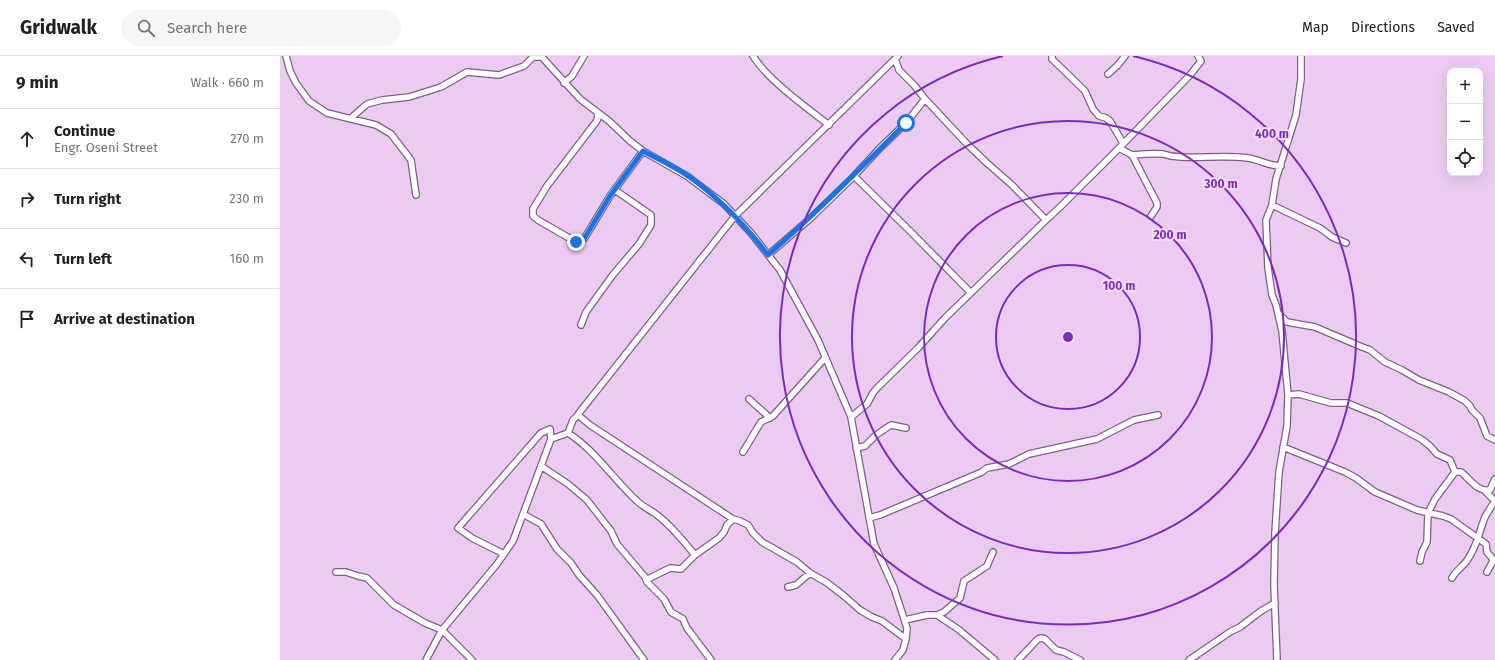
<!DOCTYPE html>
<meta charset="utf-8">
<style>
body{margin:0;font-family:"Fira Sans",sans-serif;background:#f6f6f6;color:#202124}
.controls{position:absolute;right:12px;top:12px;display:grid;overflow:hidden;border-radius:8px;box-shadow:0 4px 16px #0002}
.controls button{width:36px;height:36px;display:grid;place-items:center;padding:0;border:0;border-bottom:1px solid #e0e0e0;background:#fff;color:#202124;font:20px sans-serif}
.stop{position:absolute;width:12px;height:12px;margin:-9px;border:3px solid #1a73e8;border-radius:50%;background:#fff}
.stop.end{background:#1a73e8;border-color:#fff;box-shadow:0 1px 4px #0008}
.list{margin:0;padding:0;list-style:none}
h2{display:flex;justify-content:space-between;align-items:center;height:52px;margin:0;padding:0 16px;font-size:17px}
h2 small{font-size:13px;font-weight:400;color:#757577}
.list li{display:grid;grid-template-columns:26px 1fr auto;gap:12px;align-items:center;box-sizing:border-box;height:60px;padding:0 16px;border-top:1px solid #e0e0e0}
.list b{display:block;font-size:15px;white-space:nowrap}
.list p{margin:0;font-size:13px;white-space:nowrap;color:#757577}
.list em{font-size:13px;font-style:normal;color:#757577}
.icon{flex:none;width:22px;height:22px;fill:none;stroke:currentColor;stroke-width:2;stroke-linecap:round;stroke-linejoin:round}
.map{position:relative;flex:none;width:1215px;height:604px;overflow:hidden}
header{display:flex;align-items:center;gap:24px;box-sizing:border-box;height:56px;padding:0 20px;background:#fff;border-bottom:1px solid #e0e0e0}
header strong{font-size:19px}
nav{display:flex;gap:22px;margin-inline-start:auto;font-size:14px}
.search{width:280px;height:36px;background:#f6f6f6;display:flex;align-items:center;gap:10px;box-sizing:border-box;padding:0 14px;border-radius:22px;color:#757577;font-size:15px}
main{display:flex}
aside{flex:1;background:#fff}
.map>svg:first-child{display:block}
</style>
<header>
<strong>Gridwalk</strong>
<div class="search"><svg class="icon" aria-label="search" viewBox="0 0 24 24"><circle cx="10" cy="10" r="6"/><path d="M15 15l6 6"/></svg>Search here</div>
<nav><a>Map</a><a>Directions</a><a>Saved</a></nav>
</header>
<main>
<aside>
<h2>9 min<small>Walk · 660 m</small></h2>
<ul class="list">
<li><svg class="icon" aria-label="ahead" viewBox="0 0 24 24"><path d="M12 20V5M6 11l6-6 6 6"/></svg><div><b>Continue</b><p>Engr. Oseni Street</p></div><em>270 m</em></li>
<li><svg class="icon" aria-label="right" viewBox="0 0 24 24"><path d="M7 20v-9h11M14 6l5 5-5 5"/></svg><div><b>Turn right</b></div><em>230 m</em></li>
<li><svg class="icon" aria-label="left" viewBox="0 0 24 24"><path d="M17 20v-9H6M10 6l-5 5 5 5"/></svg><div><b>Turn left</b></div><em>160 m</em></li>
<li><svg class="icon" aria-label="arrive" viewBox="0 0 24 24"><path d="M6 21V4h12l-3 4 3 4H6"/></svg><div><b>Arrive at destination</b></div></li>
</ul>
</aside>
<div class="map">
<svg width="1215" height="604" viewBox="0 0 1215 604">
<rect width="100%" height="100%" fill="#eccbf3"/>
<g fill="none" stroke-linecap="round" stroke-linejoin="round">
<defs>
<path id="street" d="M6 0 10 15 16 27 29 45 47 57 96 69 111 78 131 104 136 139
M261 0 300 43 329 65 350 85 363 95 407 120 444 148 471 177 500 214 538 284 571 361 594 488 614 532 627 572 626 583 623 594 615 604
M473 0C488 24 526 51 549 69
M772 0V3L805 35 813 53 819 60 826 62 830 65 843 87
M615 3 619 14 634 29 645 43 687 88 707 107 732 129 766 164
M828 18 837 10 845 0
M284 27 292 20 304 0
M317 56 318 62 316 66 306 79 267 130 253 153V160L258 164 296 186 304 183 330 140 363 95
M71 62 87 48 102 44 129 41 161 31 187 16 219 19 244 10 253 1H261
M839 92 852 99 877 147V151L871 160
M852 99C862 98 873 97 883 98 889 100 894 101 901 101 923 102 946 99 968 102 980 104 989 110 1001 110
M574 120 631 176 691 237
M992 149 1040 172 1052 181 1066 187
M488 199 532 161 574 120 600 92 626 67 645 43
M999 258 1007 266 1035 271 1082 291 1090 294 1105 306 1122 314 1139 324 1169 336 1185 345 1190 350 1192 354 1200 362 1207 380 1215 384
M301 269 306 256 332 220 359 188 371 169V159L335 134
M1008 339 1019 338 1051 347H1067L1099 360 1141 383 1150 390 1157 398 1170 404 1175 416
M469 343 490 362
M298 359 310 369 453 463 460 465 468 469 473 477 482 486 517 506 530 517 546 526 563 539 580 554 592 561 602 565 626 583
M571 361 587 348 593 337 597 332 638 292 665 262 766 164C780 152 792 139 805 126 841 91 875 55 910 19L921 5 918 0
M1003 391 1065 416 1076 422 1095 436 1137 454 1163 460 1171 463 1206 488 1207 496 1212 502 1213 505 1207 516
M576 392 585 390 596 379 611 369 626 372
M463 396 481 366 493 360 545 302
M261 410 288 428 307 444 331 475 337 488 365 521 367 526 384 543 391 556 403 563 407 572 431 604
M243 458 261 468 277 493 291 507 299 519 317 539 364 604
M589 462 600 459 702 416 707 412 729 408 749 398 817 383 854 364 878 359
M224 498 192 482 178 472 261 377 270 373 271 383
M415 499C403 485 392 470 377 459 371 454 363 451 357 445 334 424 314 393 288 377L293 364 298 359 299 357 455 160 618 0
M1140 505 1142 496 1147 486 1148 457 1155 443 1175 416H1181C1190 423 1197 436 1210 434L1215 423
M56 516H66L78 520 87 522 114 549 145 567 162 574 192 604
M1172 522C1176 514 1184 510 1188 503 1198 488 1199 476 1205 461 1208 455 1212 450 1215 445L1205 435
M366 524 390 512 401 513 415 499 439 482 444 476 447 469 453 463
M508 531 516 529 530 517
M657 559 664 556 680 542 684 525 707 510 713 496
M625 564 647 559H657L678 573 715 604
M146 604 162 574 217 508 233 485 271 383 288 377
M738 604 758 583 761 582 765 583 776 594 784 596 800 604
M909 604 950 576 960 571 981 555 995 547
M997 604 994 529 995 477 999 416 1007 370 1008 339 1002 275 996 249 992 239 988 212 986 164 992 149 996 123 1016 59 1021 23V0"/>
</defs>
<use href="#street" stroke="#7d6083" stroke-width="8"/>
<use href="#street" stroke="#fff" stroke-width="5.5"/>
</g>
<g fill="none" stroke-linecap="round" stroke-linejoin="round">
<path stroke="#1a73e8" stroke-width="5" d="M296 186 304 183 330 140 363 95C378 103 394 110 408 120 440 142 465 169 488 199 536 157 581 112 626 67"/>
</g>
<g fill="none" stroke="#7b2cbf" stroke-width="2">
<circle cx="788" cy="281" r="72"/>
<circle cx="788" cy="281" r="144"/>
<circle cx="788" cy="281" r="216"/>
<path d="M853 0A288 288 0 1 1 723 0"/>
</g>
<circle cx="788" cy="281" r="6" fill="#7b2cbf" stroke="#f6dbfb" stroke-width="2"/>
<g font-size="12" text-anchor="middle" font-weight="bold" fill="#7b2cbf" stroke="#f6dbfb" stroke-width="4" stroke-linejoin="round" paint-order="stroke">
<text x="992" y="82">400 m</text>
<text x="941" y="132">300 m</text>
<text x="890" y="183">200 m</text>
<text x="839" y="234">100 m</text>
</g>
</svg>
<div class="controls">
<button>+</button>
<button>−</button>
<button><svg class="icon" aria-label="locate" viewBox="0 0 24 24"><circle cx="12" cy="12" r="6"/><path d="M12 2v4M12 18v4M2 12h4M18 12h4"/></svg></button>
</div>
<div class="stop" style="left:626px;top:67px"></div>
<div class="stop end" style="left:296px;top:186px"></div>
</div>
</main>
